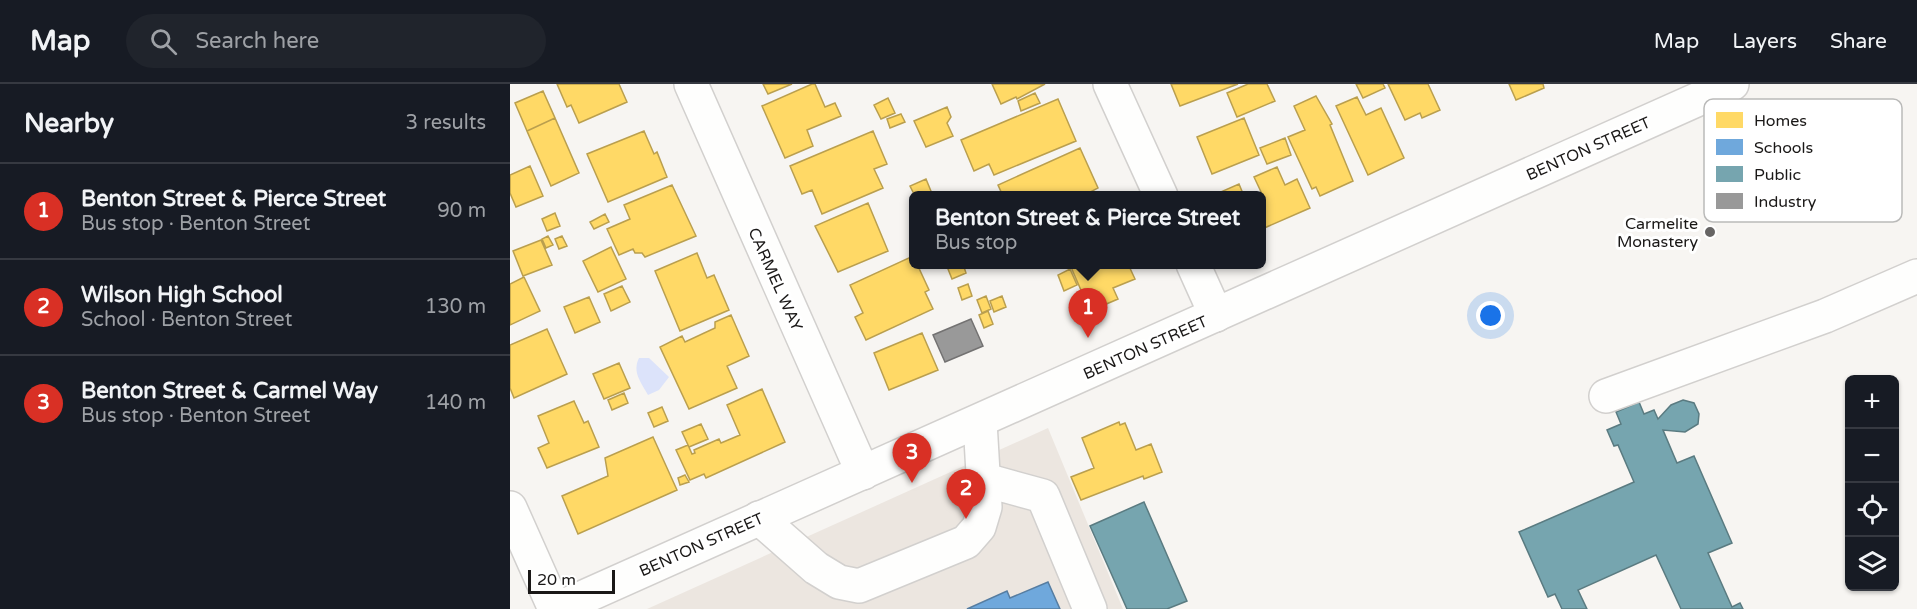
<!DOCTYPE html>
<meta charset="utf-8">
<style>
body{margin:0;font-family:"Varela Round",sans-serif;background:#20242c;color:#f1f3f6}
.controls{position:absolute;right:18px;bottom:18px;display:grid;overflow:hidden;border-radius:9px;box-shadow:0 2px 4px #0004}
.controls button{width:54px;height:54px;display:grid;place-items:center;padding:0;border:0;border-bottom:2px solid #363941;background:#171b24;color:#f1f3f6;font:30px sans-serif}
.scale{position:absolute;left:18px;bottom:15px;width:87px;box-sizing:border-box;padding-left:6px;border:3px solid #1a1817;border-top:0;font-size:16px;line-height:21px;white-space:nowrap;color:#1a1817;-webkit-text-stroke:4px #fff;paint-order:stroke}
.you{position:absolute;left:981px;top:232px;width:21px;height:21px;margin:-15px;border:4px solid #fff;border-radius:50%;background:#1a73e8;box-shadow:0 0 0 9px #1a73e833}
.badge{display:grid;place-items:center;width:39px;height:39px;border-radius:50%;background:#d93025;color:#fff;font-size:20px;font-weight:700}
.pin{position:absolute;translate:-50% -50px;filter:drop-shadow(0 2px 3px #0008)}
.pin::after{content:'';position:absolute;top:32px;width:21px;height:18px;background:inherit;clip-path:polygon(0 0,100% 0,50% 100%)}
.popup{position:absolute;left:399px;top:107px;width:357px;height:78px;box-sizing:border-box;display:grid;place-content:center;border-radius:9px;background:#171b24;filter:drop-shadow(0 2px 4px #0005);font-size:20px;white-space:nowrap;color:#9ea1a6}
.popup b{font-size:22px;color:#f1f3f6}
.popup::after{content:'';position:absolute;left:50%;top:100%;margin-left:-12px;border:12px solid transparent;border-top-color:#171b24}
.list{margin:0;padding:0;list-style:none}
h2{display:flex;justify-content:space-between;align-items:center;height:78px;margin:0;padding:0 24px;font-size:26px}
h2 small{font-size:20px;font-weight:400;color:#9ea1a6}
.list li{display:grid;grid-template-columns:39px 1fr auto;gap:18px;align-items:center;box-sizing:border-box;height:96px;padding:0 24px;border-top:2px solid #363941}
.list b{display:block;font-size:22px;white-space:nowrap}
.list p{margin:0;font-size:20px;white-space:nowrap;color:#9ea1a6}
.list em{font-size:20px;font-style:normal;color:#9ea1a6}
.icon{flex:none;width:33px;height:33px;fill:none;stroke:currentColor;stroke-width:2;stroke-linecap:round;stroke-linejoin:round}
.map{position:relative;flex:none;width:1407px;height:525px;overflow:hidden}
header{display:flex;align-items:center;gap:36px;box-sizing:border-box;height:84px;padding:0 30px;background:#171b24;border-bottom:2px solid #363941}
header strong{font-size:28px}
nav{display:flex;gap:33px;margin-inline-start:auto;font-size:21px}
.search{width:420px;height:54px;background:#20242c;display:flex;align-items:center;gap:15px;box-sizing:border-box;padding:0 21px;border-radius:33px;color:#9ea1a6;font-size:22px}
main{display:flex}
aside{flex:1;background:#171b24}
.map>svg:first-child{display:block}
</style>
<header>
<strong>Map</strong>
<div class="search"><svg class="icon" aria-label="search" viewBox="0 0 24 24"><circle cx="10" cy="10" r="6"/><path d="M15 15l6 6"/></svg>Search here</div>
<nav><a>Map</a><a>Layers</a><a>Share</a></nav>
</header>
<main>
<aside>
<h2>Nearby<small>3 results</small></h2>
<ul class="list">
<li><span class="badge">1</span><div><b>Benton Street &amp; Pierce Street</b><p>Bus stop · Benton Street</p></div><em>90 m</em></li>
<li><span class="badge">2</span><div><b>Wilson High School</b><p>School · Benton Street</p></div><em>130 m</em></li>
<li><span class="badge">3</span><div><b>Benton Street &amp; Carmel Way</b><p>Bus stop · Benton Street</p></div><em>140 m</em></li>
</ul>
</aside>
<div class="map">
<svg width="1407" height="525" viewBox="0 0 1407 525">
<rect width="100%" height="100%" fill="#f7f5f2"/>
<path fill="#ece6e0" d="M538 344 613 525H137Z"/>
<path fill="#dce3fa" d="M129 274H139L159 293 149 306 138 311C131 298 122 288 129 274Z"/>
<path fill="#ffd966" stroke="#ba9f4e" stroke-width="1.5" d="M47 0H109L117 18 69 39 61 21 57 23Z
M253 0H282L258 10Z
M302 0H305L315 23 325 19 331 32 297 46 303 62 275 74 252 22Z
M482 0H535L507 15 506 13 491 20Z
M661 0H728L670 22Z
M738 0H757L765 17 727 33 717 9Z
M846 0H873L875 4 853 14Z
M878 0H918L930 26 912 34 910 29 895 36Z
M999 0H1033L1034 4 1006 16Z
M33 7 45 34 17 47 5 19Z
M525 9 530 19 511 27 508 17Z
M806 12 822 40 820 41 843 97 810 112 806 103 802 105 778 53 795 46 784 22Z
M847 13 856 31 871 24 894 74 858 91 826 22Z
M378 14 385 29 371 35 364 21Z
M548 15 566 57 484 91 479 80 464 87 451 56Z
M437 23 441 33 437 39 443 52 416 63 404 37Z
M391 30 395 38 380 44 377 35Z
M45 34 69 89 41 102 17 47Z
M734 34 749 71 702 90 687 53Z
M134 47 144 70 147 68 157 93 98 118 77 70Z
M363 47 377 80 364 85 373 104 312 130 302 106 292 110 280 82Z
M775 54 781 71 757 80 750 64Z
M570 64 588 104 573 112H493L488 101Z
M20 82 33 112 6 123 0 109V91Z
M767 83 775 101 787 95 800 124 752 145V112H749L752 110 744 93Z
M416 95 423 112H405L400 102Z
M729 100 734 112H707L706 110Z
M162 101 186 152 135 173 132 169H125L123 165 109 171 97 145 120 135 114 121Z
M358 119 378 167 328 188 305 142Z
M45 129 50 142 37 147 32 135Z
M95 130 99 138 84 145 80 138Z
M38 152 43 161 36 164 32 155Z
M52 152 57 162 49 165 45 155Z
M31 156 42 181 13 192 3 167Z
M101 163 116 195 88 208 73 177Z
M187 169 197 194 204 191 219 226 170 247 145 187Z
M403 172 404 180H407L419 206 415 208 423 225 356 256 345 233 353 229 340 201Z
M436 180H453L456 189 442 195Z
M565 180H618L625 195 603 204 608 215 580 227 561 183Z
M560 185 567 201 554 207 548 191Z
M14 193 30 227 0 241V200Z
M458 200 462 212 452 216 448 204Z
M112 202 120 218 101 227 94 210Z
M476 212 481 225 472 229 467 216Z
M492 212 496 223 484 228 480 217Z
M79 213 90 238 65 249 54 223Z
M478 227 483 240 474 244 469 231Z
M221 231 239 272 217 282 227 304 179 325 150 263 172 252 175 258 205 244V238Z
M37 245 57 290 4 314 0 304V261Z
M412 249 428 286 379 306 364 269Z
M109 279 120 304 94 315 83 290Z
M252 305 275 358 196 394 194 390 180 396 166 366 178 361 182 370 185 369 184 366 209 355 211 359 230 351 217 321Z
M114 309 118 319 102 326 98 316Z
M64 317 74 339 78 337 89 363 37 384 28 364 39 359 28 332Z
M152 323 158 337 144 343 138 329Z
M609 338 610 341 615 339 626 366 641 360 652 388 634 395 633 392 571 416 561 393 584 384 572 354Z
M191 340 198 355 179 363 172 348Z
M143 353 167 406 68 450 52 412 98 392 95 374Z
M175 391 179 398 170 401 168 394Z"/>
<path fill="#6fa8dc" stroke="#567da1" stroke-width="1.5" d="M538 498 550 525H457L497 507 500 514Z"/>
<path fill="#76a5af" stroke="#5a7b81" stroke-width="1.5" d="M1173 316 1184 319 1189 330 1188 340 1175 348 1153 346 1167 379 1184 372 1222 459 1198 469 1222 523 1230 519 1233 525H1171L1146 471 1068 506 1077 525H1052L1045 510 1038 513 1009 448 1124 398 1108 361 1104 362 1097 346 1111 340 1106 328 1129 318 1134 330 1144 326 1148 335 1161 321Z
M634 418 677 517 657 525H617L580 442Z"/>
<path fill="#999" stroke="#737272" stroke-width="1.5" d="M461 235 473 262 435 278 423 251Z"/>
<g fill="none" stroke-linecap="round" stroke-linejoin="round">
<defs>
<path id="minor" d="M181 0 353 389
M600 0 651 112
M683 180 706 231
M1096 312 1315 232 1407 192
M475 396 533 412 580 525
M0 424 45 525
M249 434 306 484 329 498 349 502 456 458 469 443 475 423 470 338"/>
<path id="major" d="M47 525 1222 0"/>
</defs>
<use href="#minor" stroke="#d2d0ce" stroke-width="36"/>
<use href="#major" stroke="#d2d0ce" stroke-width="36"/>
<use href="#minor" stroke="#fefefd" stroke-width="33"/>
<use href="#major" stroke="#fefefd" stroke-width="33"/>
</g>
<circle fill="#676564" stroke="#fff" stroke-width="2" cx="1200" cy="148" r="6"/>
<g text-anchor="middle" stroke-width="6" stroke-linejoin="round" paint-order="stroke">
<g font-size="16" fill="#1a1817" stroke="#fff">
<text transform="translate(1078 64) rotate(-24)" y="6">BENTON STREET</text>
<text transform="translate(266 195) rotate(66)" y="6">CARMEL WAY</text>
<text transform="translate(635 263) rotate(-24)" y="6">BENTON STREET</text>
<text transform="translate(191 460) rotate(-24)" y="6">BENTON STREET</text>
</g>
<g font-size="16" fill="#1a1817" stroke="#fff" text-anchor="end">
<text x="1188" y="145">Carmelite<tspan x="1188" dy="18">Monastery</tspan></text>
</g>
</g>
<rect x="1194" y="15" width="198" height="123" rx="9" fill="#fff" stroke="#babab9" stroke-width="1.5"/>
<rect x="1206" y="28" width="27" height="16" fill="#ffd966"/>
<rect x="1206" y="55" width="27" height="16" fill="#6fa8dc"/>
<rect x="1206" y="82" width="27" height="16" fill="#76a5af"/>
<rect x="1206" y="109" width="27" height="16" fill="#999"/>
<g font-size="16" fill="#1a1817">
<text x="1244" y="42">Homes</text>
<text x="1244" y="69">Schools</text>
<text x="1244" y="96">Public</text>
<text x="1244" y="123">Industry</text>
</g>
</svg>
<div class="controls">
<button>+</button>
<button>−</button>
<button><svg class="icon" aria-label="locate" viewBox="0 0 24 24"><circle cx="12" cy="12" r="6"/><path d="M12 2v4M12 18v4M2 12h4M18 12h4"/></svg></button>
<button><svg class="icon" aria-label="layers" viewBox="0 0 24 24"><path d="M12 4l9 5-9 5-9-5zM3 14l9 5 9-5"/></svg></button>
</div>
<div class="scale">20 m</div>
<div class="you"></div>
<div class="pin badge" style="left:578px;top:254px">1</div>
<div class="popup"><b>Benton Street &amp; Pierce Street</b>Bus stop</div>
<div class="pin badge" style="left:456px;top:435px">2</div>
<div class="pin badge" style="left:402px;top:399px">3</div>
</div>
</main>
